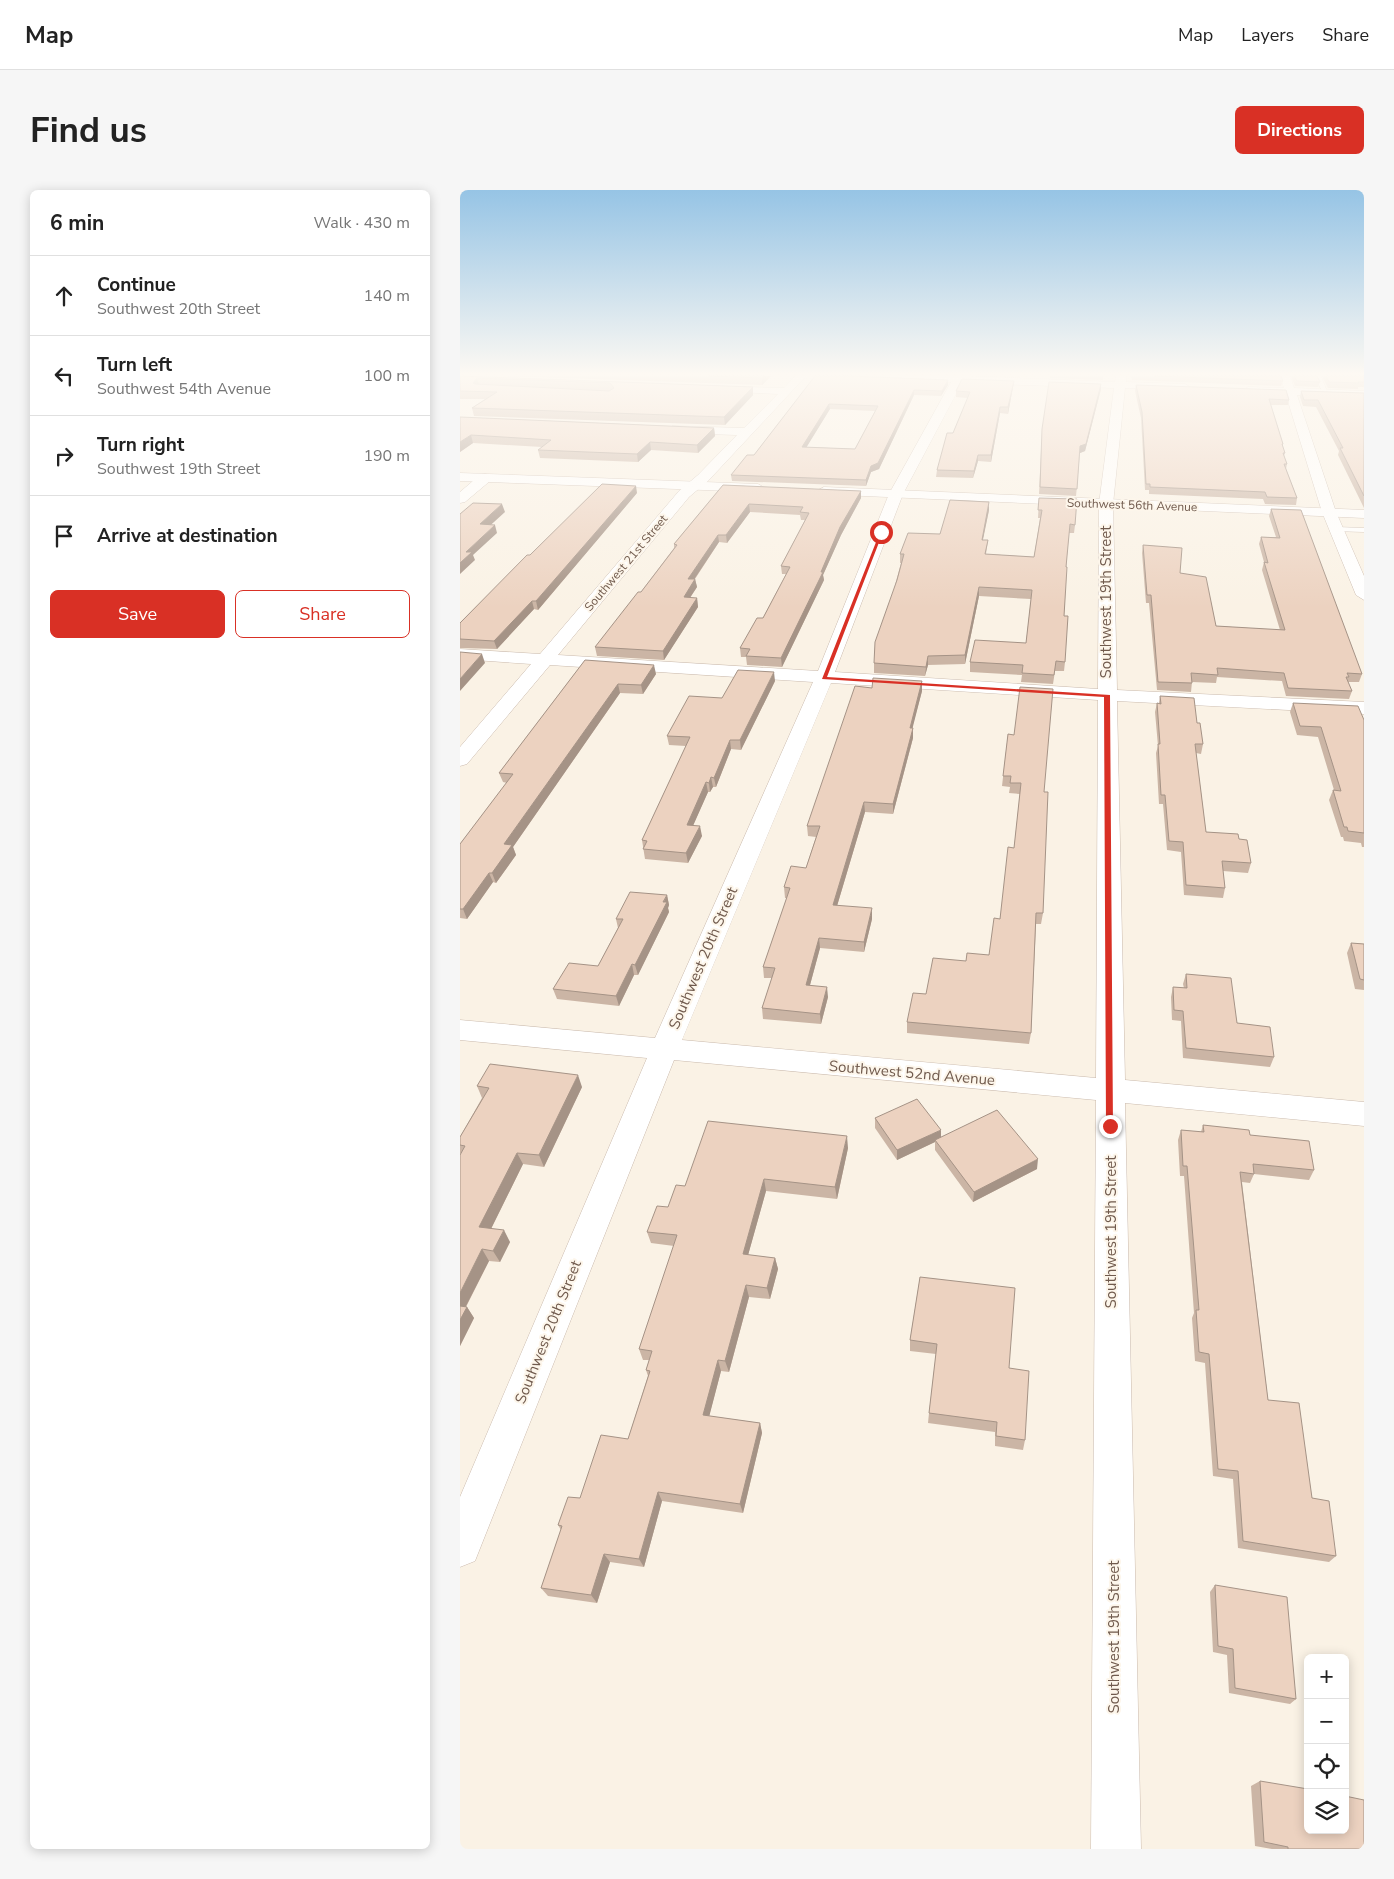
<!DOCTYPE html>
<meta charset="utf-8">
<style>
body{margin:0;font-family:"Nunito Sans",sans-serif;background:#f6f6f6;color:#222}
.controls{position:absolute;right:15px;bottom:15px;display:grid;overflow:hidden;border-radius:8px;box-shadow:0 2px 12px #0003}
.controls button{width:45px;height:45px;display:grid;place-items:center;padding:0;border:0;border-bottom:1px solid #e0e0e0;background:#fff;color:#222;font:25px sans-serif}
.stop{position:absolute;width:15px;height:15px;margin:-11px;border:4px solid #d93025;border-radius:50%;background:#fff}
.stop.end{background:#d93025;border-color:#fff;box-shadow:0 1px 5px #0008}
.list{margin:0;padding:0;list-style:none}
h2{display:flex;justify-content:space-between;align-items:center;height:65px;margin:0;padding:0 20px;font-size:21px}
h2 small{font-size:16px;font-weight:400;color:#767676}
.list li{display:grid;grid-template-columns:32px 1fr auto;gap:15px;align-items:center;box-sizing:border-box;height:80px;padding:0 20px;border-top:1px solid #e0e0e0}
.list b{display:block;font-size:19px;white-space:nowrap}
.list p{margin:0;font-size:16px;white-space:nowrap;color:#767676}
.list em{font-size:16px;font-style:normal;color:#767676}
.actions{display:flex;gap:10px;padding:15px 20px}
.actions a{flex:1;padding:11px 0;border:1px solid #d93025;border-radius:8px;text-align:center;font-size:18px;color:#d93025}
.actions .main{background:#d93025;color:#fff}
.icon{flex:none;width:28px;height:28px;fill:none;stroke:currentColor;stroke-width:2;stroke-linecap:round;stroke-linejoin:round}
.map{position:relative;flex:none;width:904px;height:1659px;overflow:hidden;border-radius:8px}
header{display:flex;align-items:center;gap:30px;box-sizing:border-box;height:70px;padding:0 25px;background:#fff;border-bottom:1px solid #e0e0e0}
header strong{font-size:24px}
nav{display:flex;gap:28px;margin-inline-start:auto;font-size:18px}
.intro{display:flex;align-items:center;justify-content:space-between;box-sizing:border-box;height:120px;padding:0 30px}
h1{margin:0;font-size:35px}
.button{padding:12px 22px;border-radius:8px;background:#d93025;color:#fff;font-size:18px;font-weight:700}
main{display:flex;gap:30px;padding:0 30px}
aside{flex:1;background:#fff;border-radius:8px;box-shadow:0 2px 12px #0003}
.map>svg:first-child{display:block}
</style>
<header>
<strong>Map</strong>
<nav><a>Map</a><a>Layers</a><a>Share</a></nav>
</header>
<div class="intro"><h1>Find us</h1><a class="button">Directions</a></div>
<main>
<aside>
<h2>6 min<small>Walk · 430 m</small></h2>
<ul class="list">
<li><svg class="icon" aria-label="ahead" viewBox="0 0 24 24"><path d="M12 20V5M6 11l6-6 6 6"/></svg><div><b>Continue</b><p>Southwest 20th Street</p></div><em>140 m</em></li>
<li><svg class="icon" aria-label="left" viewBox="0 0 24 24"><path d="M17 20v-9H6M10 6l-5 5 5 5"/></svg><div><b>Turn left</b><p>Southwest 54th Avenue</p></div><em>100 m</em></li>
<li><svg class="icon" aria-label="right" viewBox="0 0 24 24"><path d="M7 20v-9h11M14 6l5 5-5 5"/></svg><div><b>Turn right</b><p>Southwest 19th Street</p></div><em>190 m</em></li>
<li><svg class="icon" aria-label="arrive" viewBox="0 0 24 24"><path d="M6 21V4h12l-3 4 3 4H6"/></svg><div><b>Arrive at destination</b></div></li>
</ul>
<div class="actions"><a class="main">Save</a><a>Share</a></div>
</aside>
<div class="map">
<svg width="904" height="1659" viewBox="0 0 904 1659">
<rect width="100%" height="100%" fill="#faf2e5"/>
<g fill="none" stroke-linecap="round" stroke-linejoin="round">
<defs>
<path id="service" d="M855 186H861L868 204 863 203Z
M876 337 904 338V342L873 341 872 339Z"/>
<path id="minor" d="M335 186H346L248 291 229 307 98 465 358 481 429 304 491 192 389 189 384 186H505L655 192 656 186H666V192L725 194 730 197 725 200 665 198 653 314 657 500 904 512V524L657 511 665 890 904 912V936L665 913 681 1659H631L636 910 214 870 15 1371 0 1377V1307L187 868 0 850V830L195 848 353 492 90 475 7 574 0 576V557L71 474 0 469V459L80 464 219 301 238 285 277 245 216 243 210 239 212 236 284 238 318 204 254 201 250 200V196L324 198ZM502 193 654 198 639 314 638 499 375 482 443 304ZM371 493 638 510 636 888 222 850Z
M820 186H830L834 198 904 201V207L837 205 876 322 904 386V410L896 405 862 322 826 205 788 203 783 200 788 197 824 198Z
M25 284 30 285 32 288 30 291 5 312 0 313V302L20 285Z"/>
<path id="tertiary" d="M0 283 298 294 305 298 298 302 0 291Z
M364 297 904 320V328L359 304 357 301Z"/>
</defs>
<use href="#service" stroke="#cabaad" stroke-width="1"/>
<use href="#minor" stroke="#cabaad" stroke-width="1"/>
<use href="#tertiary" stroke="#cabaad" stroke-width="1"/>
<use href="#service" fill="#fff" fill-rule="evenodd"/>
<use href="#minor" fill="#fff" fill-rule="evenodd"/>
<use href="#tertiary" fill="#fff" fill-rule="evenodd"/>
</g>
<path fill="#cbb5a5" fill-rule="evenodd" d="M0 186 293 197V205L265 235 14 226 12 218 25 209H0Z
M46 186H311L302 195Z
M355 186 488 195 481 206 454 205 419 279 411 282 406 296 272 291 271 285 294 265ZM370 219 415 221 395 259 346 257Z
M590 186H643V190L590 188Z
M671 186H821L823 191 821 196 672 190Z
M831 186H857L860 192 858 197 835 196Z
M862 186H904V197H898V199L868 198Z
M554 191 553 197 548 224 540 223 531 272 518 271 513 288 476 287 477 280 508 208 496 207V201Z
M641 194V199L625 261 620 263 616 306 579 304 582 239Z
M676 195 829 210 828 215H811L823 254V257L825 263 824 266 827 274 826 279 837 308 836 315 805 314 803 309 689 304V300H685L681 228 675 201Z
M841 201 904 203V318L878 265 879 261 856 217 843 216 840 207Z
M0 227 254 238 255 246 238 263 191 260 178 272 80 268 78 260 82 257 13 253 0 262Z
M263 295 401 301V308L381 345 363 385 364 390 322 477 287 475 286 467H281L280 458 303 428 326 384H322L321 376 345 330H341L340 325 290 322 267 353 259 352 235 389 237 397 230 408H237L238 417 204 470 137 466 135 457 181 402 214 358V354Z
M177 303 78 420 74 419 37 459 0 458V433L70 365Z
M579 308 615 335 614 343H609L606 377 604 426 605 472 604 481H595L593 494 561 492 562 485 510 482V472L566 453 571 409 519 406 505 474 468 475 465 486 414 483V473L441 373H440V364L529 320 523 350H528L526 364 574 367 580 328H578Z
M811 319 902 484 899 492H888L892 501 889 509 826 506 822 491 757 487 756 493 732 492 731 502 697 500 689 413H686L682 363 683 355 720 383 756 436 820 440 802 380 804 372 799 354 801 347H816L809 326Z
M125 470 196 484 183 504 160 503 53 657 56 665 36 693 33 692 7 729 0 728V654L47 593 43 592 39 583Z
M315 491 281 560 271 559 256 597H253L250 602H248L233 635 242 646 228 673 185 669 182 650 226 556 209 555 207 546 262 508Z
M462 491V501L452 538 453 548 433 624 405 622 377 716 412 729 404 762 360 758 350 795 368 807 361 834 303 829 302 818 312 788H304L303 777 327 708H325L324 697 346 678 356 647 348 646 347 636 412 498Z
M700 506 737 533 743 554 741 564 736 563 746 642 779 649 791 673 788 683 763 681 765 698 763 708 724 705 721 662 707 660 703 614H699L696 563 698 556 695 522 697 513H699Z
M833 513 904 530V657H902L901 653 884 651 883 647H881L869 610 873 600H874L858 547 837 545 830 522Z
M548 544 584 602 583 723 581 734H576L571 843 569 854 447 843V832L466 804 506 771 529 765 540 729 554 658 560 604 549 603 550 597 542 596Z
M207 705 209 715 208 718 209 722 178 785H174L159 816 97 809 93 799 138 776 158 738 156 729Z
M891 753 904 754V800L895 799 887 763Z
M726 784 777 833 814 867 810 877 723 868 721 831 712 830 711 807 713 797 724 798 723 794Z
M17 896 122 897 84 977 63 974 31 1039 50 1052 40 1072 29 1071 6 1117H7L14 1128 0 1156V965L1 964 0 963V947L22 908Z
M415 928 481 948 577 979 513 1012 475 960V952L437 970 415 938Z
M743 935 790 945 854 980 849 990 794 984 790 993 782 992 808 1210 852 1308 876 1366 869 1372 778 1358 773 1289 753 1286 745 1173 735 1171 732 1128 734 1123 724 986H720L718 950 721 940 741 942Z
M388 958 377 1009 306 1001 288 1065 315 1068 318 1079 310 1109 289 1107 269 1182 261 1181 249 1226 300 1233 302 1243 283 1323 202 1311 184 1377 150 1372 137 1413 88 1406 81 1398 101 1340 98 1335 168 1249 188 1186 186 1180 189 1170H183L179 1159 214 1056 191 1053 187 1042 225 996Z
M460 1087 549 1178 565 1250 563 1260 535 1256V1242L468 1233 469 1223 476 1164 450 1161V1150Z
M755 1395 836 1509 830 1514 769 1503 767 1465 753 1462 750 1402Z
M800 1591 904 1659H812L795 1656 791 1596Z"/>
<path fill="#a59386" d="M304 186H311L302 195V188Z
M17 188 19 195 15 200 13 193Z
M488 190V195L481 206 482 201Z
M554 191 553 197 548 224V217Z
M641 194V199L625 261 620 263V256Z
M293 197V205L265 235 264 227Z
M454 200V205L419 279 411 282 406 296V290L411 276Z
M369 214 370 219 343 263 342 257Z
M540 217V223L531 272V265Z
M254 238 255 246 238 263 237 255Z
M11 245 13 253 0 262V252Z
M190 252 191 260 178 272 177 264Z
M518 265V271L513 288 514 281Z
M176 296 177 303 78 420 76 411Z
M401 301V308L381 345 363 385 364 390 322 477 321 468 380 337Z
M529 312V320L521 358 522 350Z
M42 314 45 322 23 342 20 334Z
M289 314 290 322 267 353 266 345Z
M35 335 37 343 13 365 15 370 0 384V373L6 362Z
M258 345 259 352 229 397 228 389Z
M235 389 237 397 225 415 224 407Z
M519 397V406L505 474V465Z
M237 408 238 417 204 470 203 461Z
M72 411 74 419 37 459 34 451Z
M22 464 25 473 0 501V489Z
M468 466V475L465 486 466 477Z
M194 475 196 484 183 504 181 495Z
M314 482 315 491 281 560 280 550Z
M462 491V501L450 548V538Z
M158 494 160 503 53 657 56 665 36 693 32 683 44 654Z
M453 538V548L433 624V614Z
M270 550 271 559 256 597 254 588Z
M251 587 253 597 250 602 249 593Z
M246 592 248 602 229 645 227 635Z
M404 612 405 622 374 726 373 715Z
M240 636 242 646 228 673 226 663Z
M29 683 33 692 7 729 3 719Z
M207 705 209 715 208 718 209 722 178 785 175 775Z
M412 718V729L404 762V752Z
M359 748 360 758 347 806 346 795Z
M172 774 174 785 159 816 156 806Z
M367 797 368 807 361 834 360 824Z
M118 885 122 897 84 977 79 965Z
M481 940V950H475V952L437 970V960Z
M387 946 388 958 377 1009 375 997Z
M57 963 63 974 26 1049 19 1037Z
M578 969 577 979 513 1012 514 1002Z
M304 989 306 1001 285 1076 283 1064Z
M44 1040 50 1052 40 1072 33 1061Z
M22 1059 29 1071 5 1118 7 1117 14 1128 0 1156V1103Z
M315 1068 318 1079 310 1109 307 1098Z
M286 1095 289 1107 269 1182 265 1171Z
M258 1170 261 1181 247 1235 243 1225Z
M300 1233 302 1243 283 1323 280 1314Z
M198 1302 202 1311 184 1377 179 1369Z
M144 1364 150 1372 137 1413 131 1405Z"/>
<path fill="#ecd2c0" stroke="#a59386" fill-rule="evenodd" d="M0 186 293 197 264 227 12 218 37 202 0 201ZM17 188 150 193 154 198 149 201 15 194 13 193Z
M249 186H304L302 188Z
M355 186H390L488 190 482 201 454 200 418 273 411 276 406 290 271 285 287 265H294ZM369 214 418 216 395 259 342 257Z
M694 186H821L823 191Z
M834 186H857L860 192 837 191Z
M866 186H904V192H898L899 193 869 192Z
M502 189 554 191 548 217H540L531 265H518L514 281 477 280 487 243H493L510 202 496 201Z
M589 192 641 194 626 254 620 256 617 299 580 297 582 239Z
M676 195 826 200 829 210 809 209 823 254H822L825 263H823L827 274H824L837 308 807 307 805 302 690 297V294H686L682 222Z
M841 201 904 203V306L880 258H883L858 210H844Z
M0 227 254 238 237 255 190 252 177 264 78 260 91 250 11 245 0 252Z
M142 294 176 296 76 411H72L34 451 0 449V433L67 365H70Z
M263 295 401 301 380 337 361 382H363L321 468 286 466 290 459 280 458 297 428H303L330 377 321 376 349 323 340 322 343 317 289 314 266 345H258L228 389H235L224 407 237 408 203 461 135 457 178 402H181L217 355 214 354Z
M579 308 617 309 615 335 610 334 606 377H607L604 426H608L605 472 596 471 594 485 562 483 563 475 510 472 515 450 566 453 572 400 519 397 505 465 468 466 466 477 414 473 415 452 437 390 444 364H440L448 343 480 344 490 310 529 312 522 350H528L525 364 574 367 582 320H578Z
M13 313 42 314 20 334 35 335 6 362H12L0 373V324Z
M811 319 841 320 902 484 887 483 889 487H886L892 501 828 498 824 483 757 478 758 485 731 483 732 493 698 492 691 405H687L683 355 722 358 720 383 746 387 756 436 825 440 804 372 808 373 801 347 820 348Z
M0 462 22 464 0 489Z
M125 470 194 475 181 495 158 494 44 654 52 655 32 683H29L3 719H0V654L53 584 39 583Z
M278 480 314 482 280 550H270L254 588 251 587 249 593 246 592 227 635 240 636 226 663 183 659 187 651 182 650 230 547 207 546 229 506 262 508Z
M413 488 462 491 450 538H453L433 614 404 612 373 715 412 718 404 752 359 748 346 795 367 797 360 824 302 818 315 778 303 777 330 698 324 697 331 676 346 678 360 636H347L395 496 412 498Z
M560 497 593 499 584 602H588L583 723H576L571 843 447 832 453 803 466 804 473 768 506 771 507 763 529 765 534 728 540 729 548 657 554 658 561 593H550L551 586H543L548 544 554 545Z
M700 506 734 508 737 533H740L743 554H735L746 642 778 644 779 649 787 650 791 673 762 671 765 698 726 695 723 652 709 651 705 605H701L698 554H700L697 513 701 514Z
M833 513 898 516 904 530V643L888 641 887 637H884L873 600 881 601 861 537 840 536Z
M170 702 207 705 203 712H207L175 775 172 774 156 806 93 799 109 773 138 776 163 729H156Z
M891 753 904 754V790L900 789Z
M726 784 771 788 777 833 810 837 814 867 726 858 723 821 714 820 713 797 727 798Z
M30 874 118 885 79 965 57 963 19 1037 44 1040 33 1061 22 1059 0 1103V965L5 956 0 955V947L29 898 17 896Z
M457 909 481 940 437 960 415 928Z
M537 920 578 969 514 1002 475 950Z
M248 931 387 946 375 997 304 989 283 1064 315 1068 307 1098 286 1095 265 1171 258 1170 243 1225 300 1233 280 1314 198 1302 179 1369 144 1364 131 1405 81 1398 102 1336 98 1335 108 1307 120 1308 141 1245 168 1249 190 1181 186 1180 192 1161 179 1159 217 1045 187 1042 197 1016 208 1017 216 995 225 996Z
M743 935 789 940 790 945 849 951 854 980 793 974 794 984 780 982 808 1210 839 1213 852 1308 869 1311 876 1366 783 1351 778 1281 758 1279 749 1164 739 1162 736 1120H739L727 976H723L721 940 744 942Z
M460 1087 555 1098 549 1178 569 1181 565 1250 536 1246 537 1232 469 1223 477 1154 450 1150Z
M0 1116 7 1117 0 1130Z
M755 1395 827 1407 836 1509 775 1498 773 1459 758 1456Z
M800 1591 848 1599V1640H885V1606L904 1610V1659H828V1657L804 1652Z"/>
<linearGradient id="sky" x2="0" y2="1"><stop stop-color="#96c4e5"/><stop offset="0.44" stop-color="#fdf9f3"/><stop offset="1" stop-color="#fdf9f3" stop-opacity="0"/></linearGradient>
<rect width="904" height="418" fill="url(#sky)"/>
<path fill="#d93025" d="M420 342H423L367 487 650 505 653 939 650 940 646 936 644 507 362 489Z"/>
<g text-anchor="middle" stroke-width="4" stroke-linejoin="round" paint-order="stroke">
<g font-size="12" fill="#705a4d" stroke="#fdf6eb">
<text transform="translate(672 315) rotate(2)" y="4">Southwest 56th Avenue</text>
<text transform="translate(166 373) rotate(-50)" y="4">Southwest 21st Street</text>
</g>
<g font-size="15" fill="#705a4d" stroke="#fdf6eb">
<text transform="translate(646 412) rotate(-90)" y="5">Southwest 19th Street</text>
<text transform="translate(243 768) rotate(-67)" y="5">Southwest 20th Street</text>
<text transform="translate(452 883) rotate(5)" y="5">Southwest 52nd Avenue</text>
<text transform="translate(651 1042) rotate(-90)" y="5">Southwest 19th Street</text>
<text transform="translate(88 1142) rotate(-68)" y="5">Southwest 20th Street</text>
<text transform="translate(654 1447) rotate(-90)" y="5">Southwest 19th Street</text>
</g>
</g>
</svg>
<div class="controls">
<button>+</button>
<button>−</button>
<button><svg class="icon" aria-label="locate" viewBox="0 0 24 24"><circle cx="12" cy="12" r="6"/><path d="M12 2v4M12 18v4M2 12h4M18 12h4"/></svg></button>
<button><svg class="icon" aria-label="layers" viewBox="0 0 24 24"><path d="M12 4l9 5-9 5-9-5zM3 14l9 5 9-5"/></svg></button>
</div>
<div class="stop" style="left:421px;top:342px"></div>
<div class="stop end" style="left:650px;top:936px"></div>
</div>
</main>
